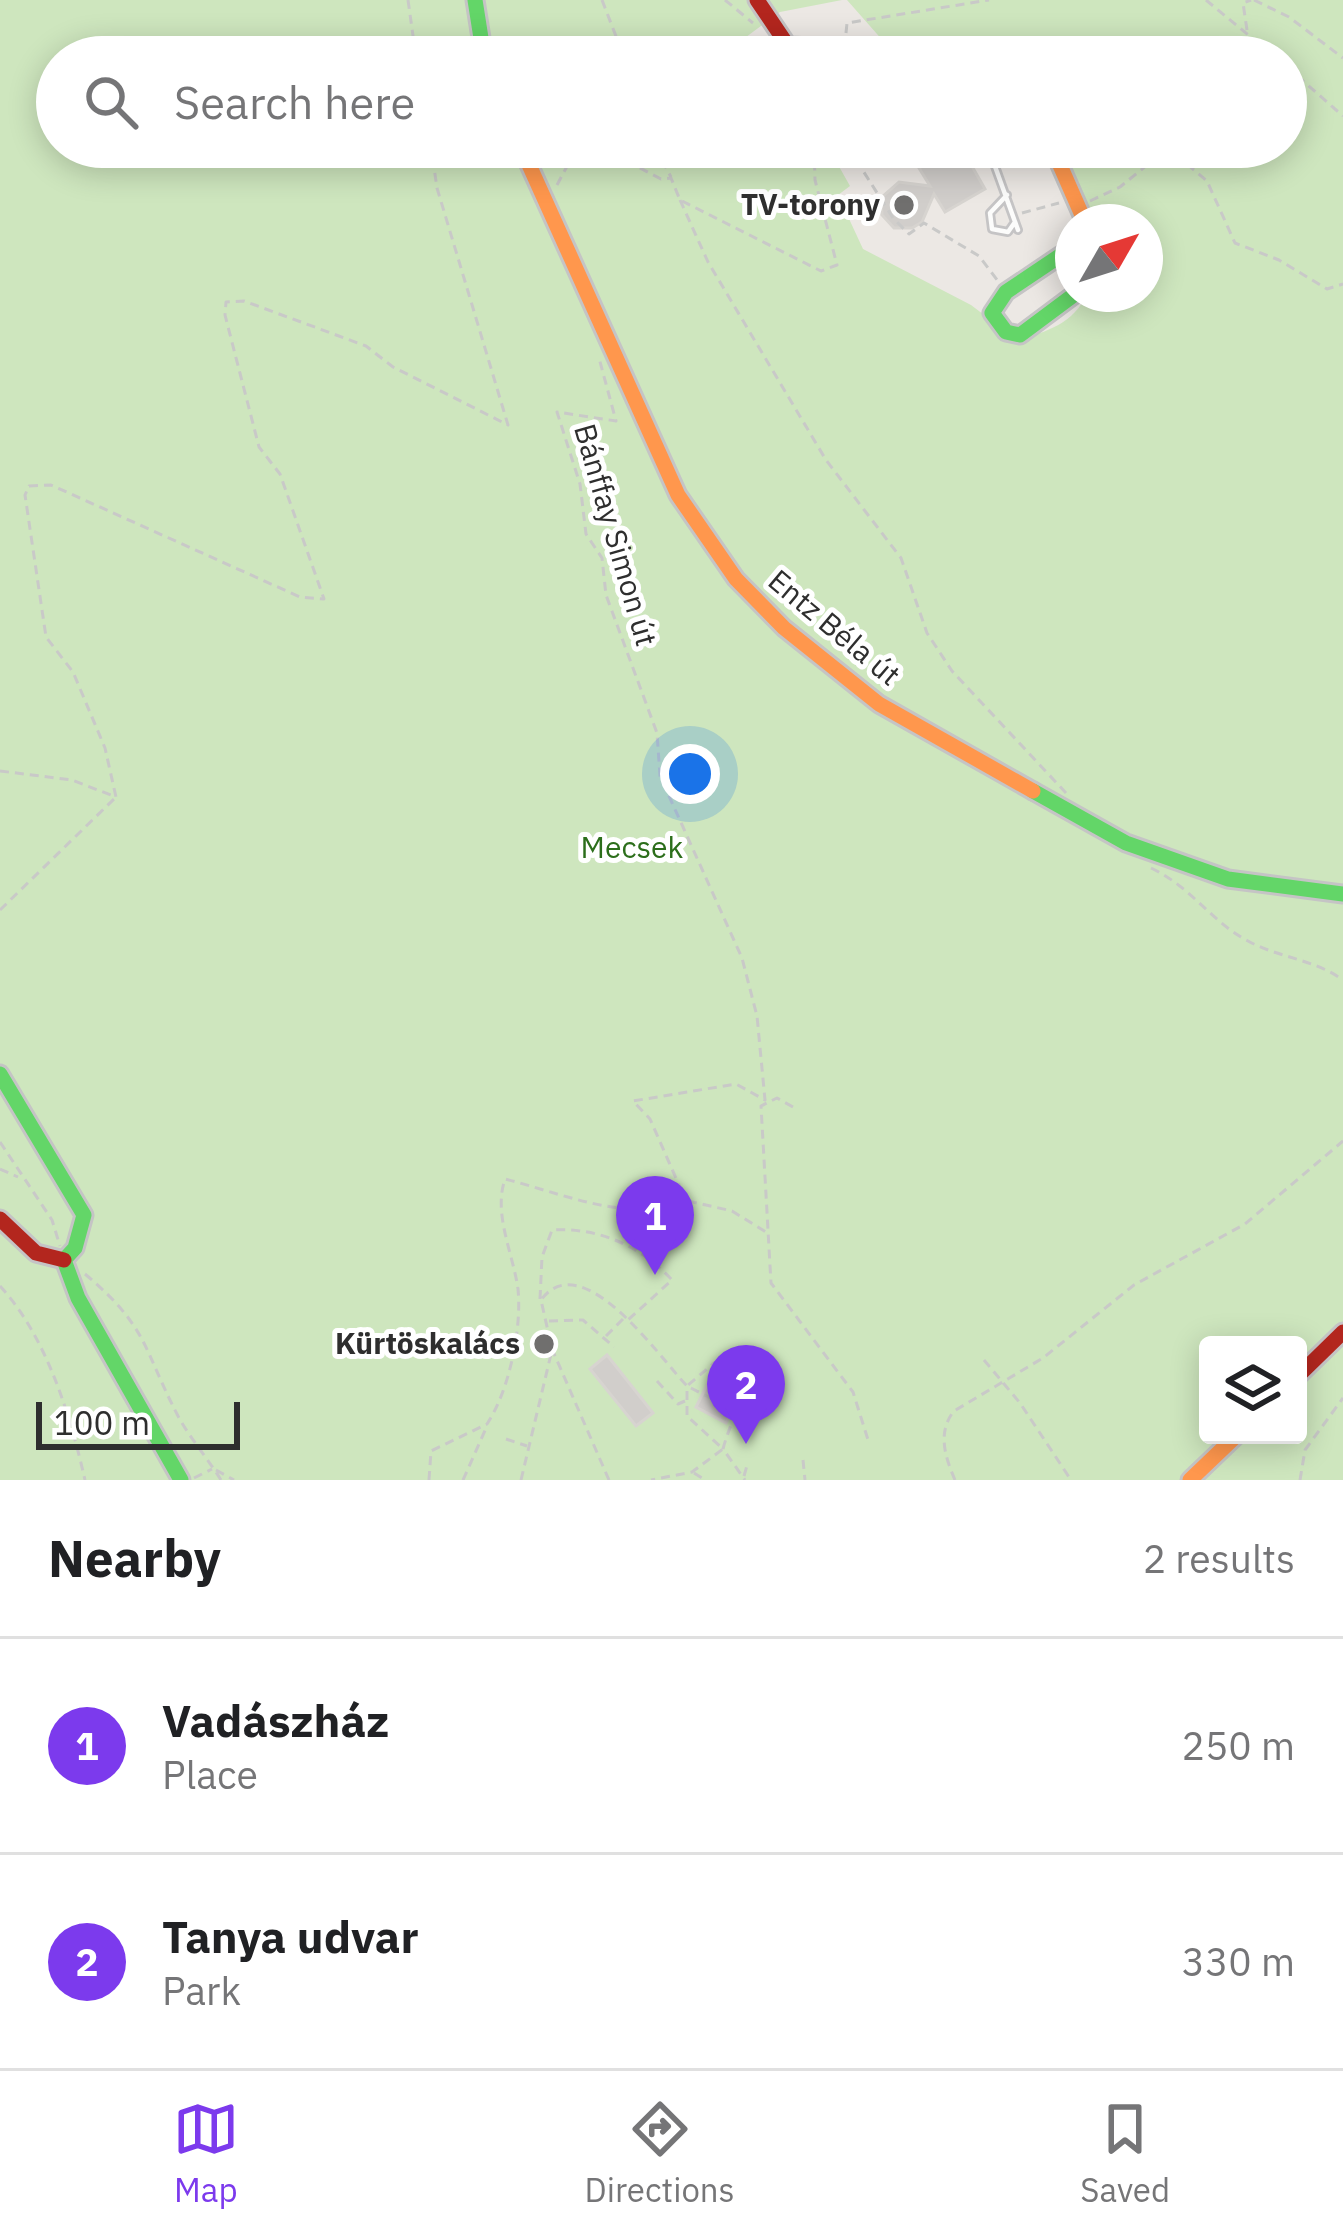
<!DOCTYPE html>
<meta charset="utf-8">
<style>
body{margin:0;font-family:"IBM Plex Sans",sans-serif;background:#f6f6f6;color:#202124}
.controls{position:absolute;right:36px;bottom:36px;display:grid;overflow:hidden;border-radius:12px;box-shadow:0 6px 30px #0003}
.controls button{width:108px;height:108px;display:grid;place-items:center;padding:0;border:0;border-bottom:3px solid #e0e0e0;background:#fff;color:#202124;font:60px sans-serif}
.compass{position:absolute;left:1055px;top:204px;width:108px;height:108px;border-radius:50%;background:#fff;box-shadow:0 6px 30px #0003;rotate:51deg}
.scale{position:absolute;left:36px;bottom:30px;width:204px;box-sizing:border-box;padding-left:12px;border:6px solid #2e2e2e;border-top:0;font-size:33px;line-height:42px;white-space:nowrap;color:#2e2e2e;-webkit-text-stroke:9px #fff;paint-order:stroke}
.you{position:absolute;left:690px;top:774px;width:42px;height:42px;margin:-30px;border:9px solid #fff;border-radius:50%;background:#1a73e8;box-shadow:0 0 0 18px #1a73e833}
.badge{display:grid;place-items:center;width:78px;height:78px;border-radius:50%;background:#7c3aed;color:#fff;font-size:39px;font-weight:700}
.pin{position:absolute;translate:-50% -99px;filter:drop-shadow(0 3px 6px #0008)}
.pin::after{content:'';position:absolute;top:63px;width:42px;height:36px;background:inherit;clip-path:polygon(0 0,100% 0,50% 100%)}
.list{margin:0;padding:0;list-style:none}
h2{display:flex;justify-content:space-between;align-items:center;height:156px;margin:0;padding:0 48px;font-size:51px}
h2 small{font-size:39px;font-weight:400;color:#757577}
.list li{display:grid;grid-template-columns:78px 1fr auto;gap:36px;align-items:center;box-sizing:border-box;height:216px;padding:0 48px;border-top:3px solid #e0e0e0}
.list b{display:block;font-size:45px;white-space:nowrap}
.list p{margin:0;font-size:39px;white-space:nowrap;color:#757577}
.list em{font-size:39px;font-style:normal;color:#757577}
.icon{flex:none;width:66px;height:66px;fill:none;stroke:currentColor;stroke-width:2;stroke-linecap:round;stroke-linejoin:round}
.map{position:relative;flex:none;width:1343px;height:1480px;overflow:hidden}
.search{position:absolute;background:#fff;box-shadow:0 6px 30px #0003;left:36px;right:36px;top:36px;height:132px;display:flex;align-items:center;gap:30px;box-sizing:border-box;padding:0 42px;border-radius:66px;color:#757577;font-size:45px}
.sheet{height:588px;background:#fff}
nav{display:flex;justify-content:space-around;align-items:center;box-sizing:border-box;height:168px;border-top:3px solid #e0e0e0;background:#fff;font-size:33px;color:#757577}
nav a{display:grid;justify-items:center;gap:6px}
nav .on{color:#7c3aed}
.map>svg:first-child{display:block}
</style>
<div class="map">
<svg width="1343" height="1480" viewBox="0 0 1343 1480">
<rect width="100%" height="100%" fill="#ece8e4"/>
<path fill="#cee6be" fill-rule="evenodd" d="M0 0H842L780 12 742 40 754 57H57V147H828L850 186 838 195 863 249 971 305 1017 340C1047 332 1074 323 1087 294H1145V222H1089L1052 147H1286V57H905L892 51 847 0H1343V1480H0ZM1208 1345H1298V1435H1208Z"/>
<path fill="#d1cecb" stroke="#d7d4d0" stroke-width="3" d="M935 147H961L985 189 945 212 934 194 922 222 912 228H894L882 215 881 198 899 182 930 186 919 168 940 156Z
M607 1355 653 1413 636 1426 590 1369Z
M711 1377 742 1392 726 1423 696 1407Z"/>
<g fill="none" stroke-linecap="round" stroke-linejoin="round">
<defs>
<path id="lane" d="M988 147 1018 230
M1007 195 990 213 992 229 1008 232 1015 222"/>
<path id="fast" d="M475 0 484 57
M1073 247 1006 292 992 313 1006 332 1020 335 1075 294
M1033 791 1126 843 1228 879 1343 894
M0 1074 84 1215 75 1248 64 1260
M64 1260 78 1298 181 1480"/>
<path id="slow" d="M521 147 678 495 736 579 784 628 879 704 1033 791
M1052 147 1085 222
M1190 1480 1237 1435"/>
<path id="jam" d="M757 0 788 46 870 49 910 57
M0 1219 36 1253 64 1260
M1298 1376 1343 1332"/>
</defs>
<use href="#lane" stroke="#c5c4c5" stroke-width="10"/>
<use href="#fast" stroke="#c5c4c5" stroke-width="21"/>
<use href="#slow" stroke="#c5c4c5" stroke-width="21"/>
<use href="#jam" stroke="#c5c4c5" stroke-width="21"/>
<path stroke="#c9c9c8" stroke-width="3" stroke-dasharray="9 6" stroke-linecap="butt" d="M408 0 416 57
M602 0 624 57
M725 0 753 23
M1206 0 1275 57
M1254 0 1289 17 1343 58
M1247 30 1243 3 1251 0
M846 33 847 23 989 0
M1286 66 1343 116
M600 147 661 179 671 178 680 200 821 271 837 265 815 180 814 147
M655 147 671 177
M848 147 893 218 909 234 924 223 979 256 998 281
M557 185 572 157 590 155 598 147
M680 200 708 262 826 460 901 558 927 633 952 671 1066 793
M1090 201 1120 187 1168 148 1207 181 1235 243 1279 260 1327 289 1343 284
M1022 213 1059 203
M0 771 72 780 116 797 105 748 73 672 46 637 25 495 29 486 51 485 300 597 324 599 280 474 259 447 225 315 226 302 244 301 366 346 393 367 508 425 437 188 431 147
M1151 868C1193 888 1210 921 1248 941 1279 958 1314 959 1343 980
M0 910 115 798
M793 1107 777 1098 761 1106 771 1283 853 1392 869 1443
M0 1142 52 1220 60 1246
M0 1169 18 1177
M688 1201 732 1211 766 1232
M85 1274C149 1328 143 1349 178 1416 190 1438 208 1459 221 1480
M0 1286C46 1336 70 1414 85 1480
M540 1299 542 1257 552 1230C598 1227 641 1246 672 1280L628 1320
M549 1321 583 1320 614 1347
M606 1336 625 1317
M984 1360 1020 1403 1071 1480
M657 1381 678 1404 685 1401
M745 1427 736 1411 687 1386 714 1363 748 1383C740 1406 729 1426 723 1449L745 1480
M506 1439 527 1446
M803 1460 805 1480
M216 1470 234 1480
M694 1473 705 1480
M744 1476 748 1462
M194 1478 212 1469
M429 1480 431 1451 487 1424C509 1391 522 1329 518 1289 513 1253 493 1214 505 1179 561 1193 629 1224 686 1201L650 1119 633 1101 736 1084 765 1100 757 1016 742 958 660 776 657 733 606 595 602 558 586 534 580 484 557 412 616 421 599 358
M463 1480 487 1426
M521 1480 552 1350
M609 1480 552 1349 541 1300C582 1244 660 1358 687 1386V1416L723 1449 692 1472 651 1480
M955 1480C945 1457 937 1432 954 1411L1043 1358 1134 1285 1245 1224 1343 1141
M1300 1480 1305 1450 1343 1398"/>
<use href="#lane" stroke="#fcfcfb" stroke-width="4.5"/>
<use href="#fast" stroke="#63d668" stroke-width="15"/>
<use href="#slow" stroke="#ff974d" stroke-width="15"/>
<use href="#jam" stroke="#b3261e" stroke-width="15"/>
</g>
<g fill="#706f6e" stroke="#fff" stroke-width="4.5">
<circle cx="904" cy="205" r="12"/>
<circle cx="544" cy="1344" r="12"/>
</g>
<g text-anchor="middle" stroke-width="10" stroke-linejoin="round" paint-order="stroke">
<g font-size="30" font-weight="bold" fill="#2e2e2e" stroke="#fff" text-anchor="end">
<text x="880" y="215">TV-torony</text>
<text x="520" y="1354">Kürtöskalács</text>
</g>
<g font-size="30" fill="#2e2e2e" stroke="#fff">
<text transform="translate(615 535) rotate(74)" y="10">Bánffay Simon út</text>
<text transform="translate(834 628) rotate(40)" y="10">Entz Béla út</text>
</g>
<g font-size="30" fill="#2c6e1b" stroke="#fff">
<text x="632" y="858">Mecsek</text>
</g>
</g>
</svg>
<div class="controls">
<button><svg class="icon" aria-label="layers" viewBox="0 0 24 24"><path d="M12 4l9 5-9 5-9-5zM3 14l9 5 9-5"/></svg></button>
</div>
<svg class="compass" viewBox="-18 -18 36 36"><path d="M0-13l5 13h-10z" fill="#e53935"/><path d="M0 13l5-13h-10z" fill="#757577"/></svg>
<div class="scale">100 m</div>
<div class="you"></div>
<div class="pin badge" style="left:655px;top:1275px">1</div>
<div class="pin badge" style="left:746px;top:1444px">2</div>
<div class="search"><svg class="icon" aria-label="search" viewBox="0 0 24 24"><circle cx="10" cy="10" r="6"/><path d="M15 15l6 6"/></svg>Search here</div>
</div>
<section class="sheet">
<h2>Nearby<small>2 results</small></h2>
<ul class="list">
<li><span class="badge">1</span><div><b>Vadászház</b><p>Place</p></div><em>250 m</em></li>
<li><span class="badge">2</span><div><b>Tanya udvar</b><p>Park</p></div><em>330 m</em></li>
</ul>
</section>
<nav>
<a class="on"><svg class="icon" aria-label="map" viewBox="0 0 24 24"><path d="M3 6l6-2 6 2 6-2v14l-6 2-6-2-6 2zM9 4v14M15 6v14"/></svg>Map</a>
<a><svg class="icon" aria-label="directions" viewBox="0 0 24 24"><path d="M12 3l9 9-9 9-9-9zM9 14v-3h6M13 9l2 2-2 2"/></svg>Directions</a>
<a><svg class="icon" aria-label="saved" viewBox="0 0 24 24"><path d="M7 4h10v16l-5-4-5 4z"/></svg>Saved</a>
</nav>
